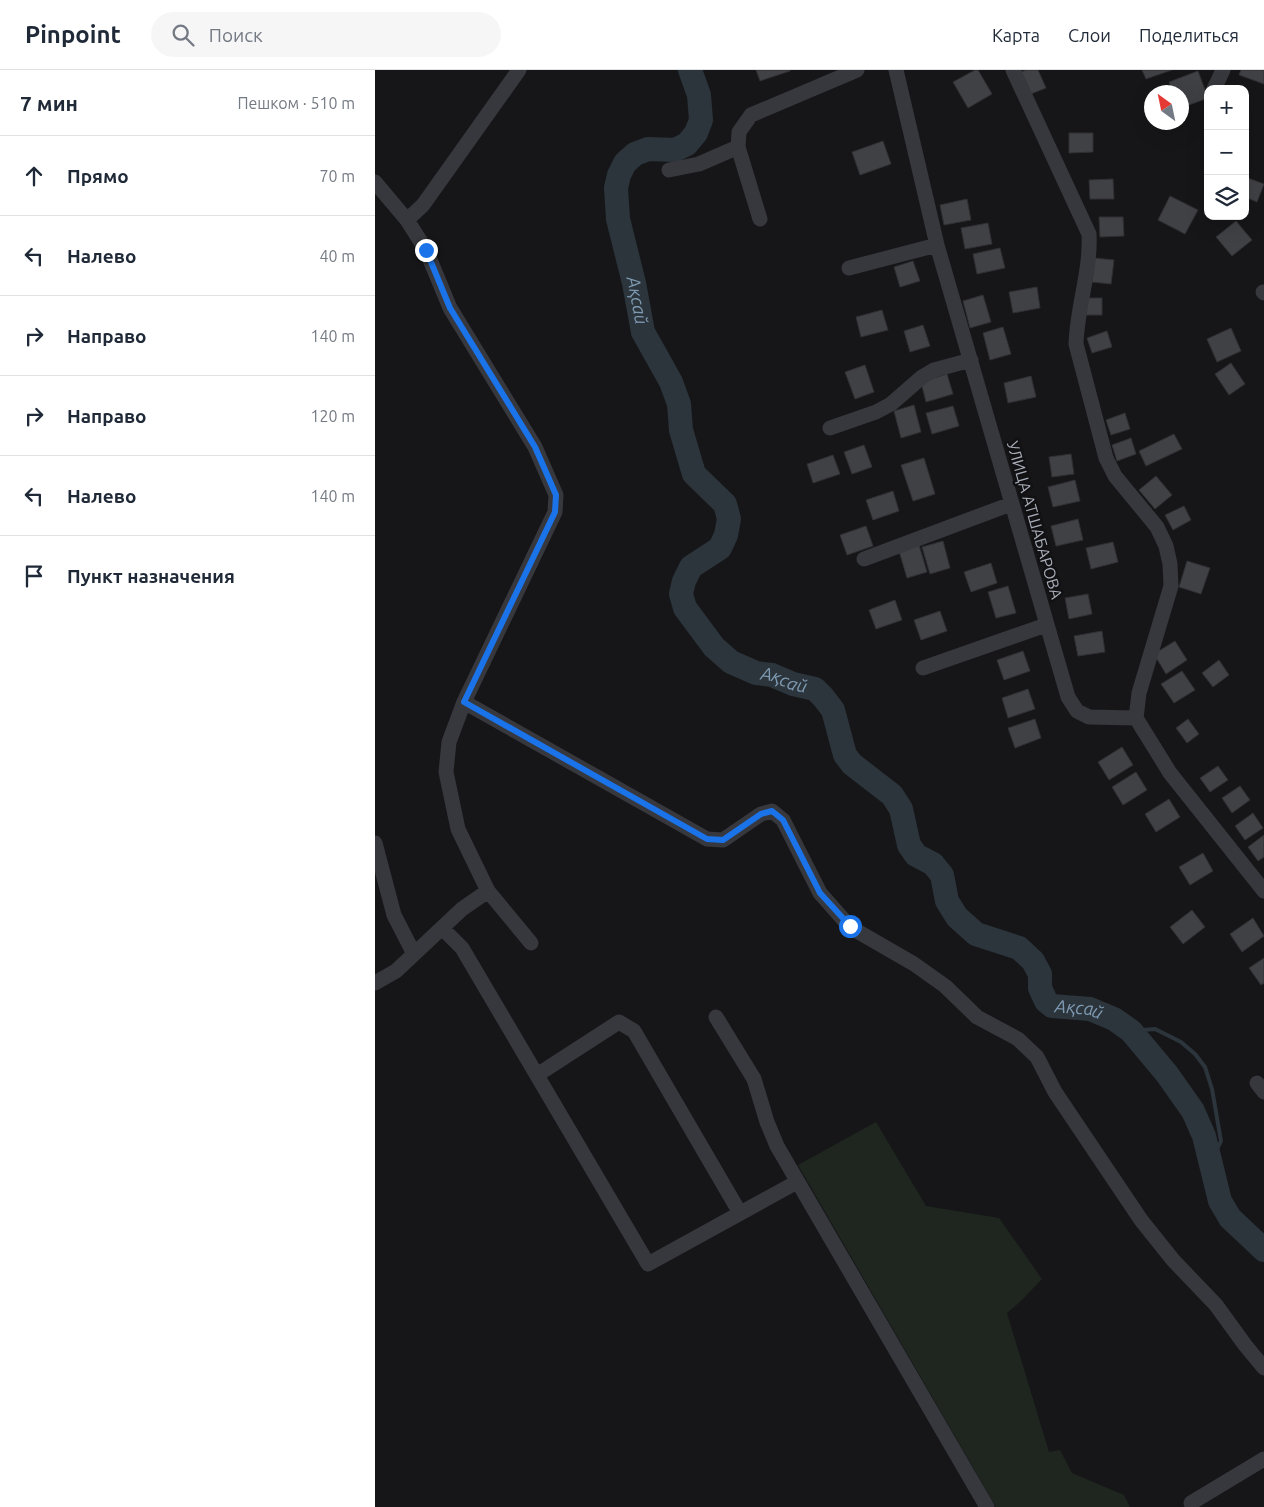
<!DOCTYPE html>
<html lang="ru">
<meta charset="utf-8">
<style>
body{margin:0;font-family:Ubuntu,sans-serif;background:#f6f6f7;color:#1f2937}
.controls{position:absolute;right:15px;top:15px;display:grid;overflow:hidden;border-radius:10px;box-shadow:0 5px 20px #0002}
.controls button{width:45px;height:45px;display:grid;place-items:center;padding:0;border:0;border-bottom:1px solid #e0e1e3;background:#fff;color:#1f2937;font:25px sans-serif}
.compass{position:absolute;left:769px;top:15px;width:45px;height:45px;border-radius:50%;background:#fff;box-shadow:0 5px 20px #0002;rotate:327deg}
.stop{position:absolute;width:15px;height:15px;margin:-11px;border:4px solid #1a73e8;border-radius:50%;background:#fff}
.stop.end{background:#1a73e8;border-color:#fff;box-shadow:0 1px 5px #0008}
.list{margin:0;padding:0;list-style:none}
h2{display:flex;justify-content:space-between;align-items:center;height:65px;margin:0;padding:0 20px;font-size:21px}
h2 small{font-size:16px;font-weight:400;color:#747a83}
.list li{display:grid;grid-template-columns:32px 1fr auto;gap:15px;align-items:center;box-sizing:border-box;height:80px;padding:0 20px;border-top:1px solid #e0e1e3}
.list b{display:block;font-size:19px;white-space:nowrap}
.list em{font-size:16px;font-style:normal;color:#747a83}
.icon{flex:none;width:28px;height:28px;fill:none;stroke:currentColor;stroke-width:2;stroke-linecap:round;stroke-linejoin:round}
.map{position:relative;flex:none;width:889px;height:1437px;overflow:hidden}
header{display:flex;align-items:center;gap:30px;box-sizing:border-box;height:70px;padding:0 25px;background:#fff;border-bottom:1px solid #e0e1e3}
header strong{font-size:24px}
nav{display:flex;gap:28px;margin-inline-start:auto;font-size:18px}
.search{width:350px;height:45px;background:#f6f6f7;display:flex;align-items:center;gap:12px;box-sizing:border-box;padding:0 18px;border-radius:28px;color:#747a83;font-size:19px}
main{display:flex}
aside{flex:1;background:#fff}
.map>svg:first-child{display:block}
</style>
<header>
<strong>Pinpoint</strong>
<div class="search"><svg class="icon" aria-label="search" viewBox="0 0 24 24"><circle cx="10" cy="10" r="6"/><path d="M15 15l6 6"/></svg>Поиск</div>
<nav><a>Карта</a><a>Слои</a><a>Поделиться</a></nav>
</header>
<main>
<aside>
<h2>7 мин<small>Пешком · 510 m</small></h2>
<ul class="list">
<li><svg class="icon" aria-label="ahead" viewBox="0 0 24 24"><path d="M12 20V5M6 11l6-6 6 6"/></svg><div><b>Прямо</b></div><em>70 m</em></li>
<li><svg class="icon" aria-label="left" viewBox="0 0 24 24"><path d="M17 20v-9H6M10 6l-5 5 5 5"/></svg><div><b>Налево</b></div><em>40 m</em></li>
<li><svg class="icon" aria-label="right" viewBox="0 0 24 24"><path d="M7 20v-9h11M14 6l5 5-5 5"/></svg><div><b>Направо</b></div><em>140 m</em></li>
<li><svg class="icon" aria-label="right" viewBox="0 0 24 24"><path d="M7 20v-9h11M14 6l5 5-5 5"/></svg><div><b>Направо</b></div><em>120 m</em></li>
<li><svg class="icon" aria-label="left" viewBox="0 0 24 24"><path d="M17 20v-9H6M10 6l-5 5 5 5"/></svg><div><b>Налево</b></div><em>140 m</em></li>
<li><svg class="icon" aria-label="arrive" viewBox="0 0 24 24"><path d="M6 21V4h12l-3 4 3 4H6"/></svg><div><b>Пункт назначения</b></div></li>
</ul>
</aside>
<div class="map">
<svg width="889" height="1437" viewBox="0 0 889 1437">
<rect width="100%" height="100%" fill="#161618"/>
<path fill="#1e261f" d="M501 1052 551 1136 624 1148 667 1209 645 1232 632 1243 674 1382 685 1380 697 1403 749 1425 755 1437H621L423 1095Z"/>
<g fill="none" stroke-linecap="round" stroke-linejoin="round">
<path stroke="#2c353c" stroke-width="4" d="M756 961 780 959 806 972 820 984 830 997 837 1019 846 1071 836 1092"/>
<path stroke="#2c353c" stroke-width="24" id="s1" d="M315 0 324 25 326 50 321 63 312 74 300 80 273 79 260 84 250 93 244 105 241 118 243 149 259 213 268 262 296 312 304 334 306 360 319 404 350 434 354 449 351 465 345 478 316 497 309 511 306 524 310 538 339 577 356 592 381 603 397 605 418 614 440 619 448 627 458 640 470 685 477 694 517 725 526 739 534 775 541 785 558 794 567 805 572 831 582 847 601 864 644 878 658 891 665 904V918L671 931 677 936 715 939 739 949 756 961 792 1004 818 1041 829 1066 845 1131 855 1148 889 1180"/>
</g>
<path fill="#404145" stroke="#303034" d="M381 0H415V1L385 11Z
M600 0H603L617 24 593 38 578 12Z
M651 0H663L671 18 653 25 643 3Z
M767 0H797L771 9Z
M866 0H889V14L864 5Z
M823 1 833 28 806 38V22H798L794 12Z
M694 63H718V82L694 83Z
M508 71 516 94 485 105 477 82Z
M870 107 889 114 882 132 870 127Z
M738 109 739 129H715L714 110Z
M795 126 823 140 810 164 783 150Z
M592 129 596 150 569 155 565 135Z
M724 147H748L749 166 725 167Z
M861 151 877 170 857 186 841 167Z
M613 153 617 174 590 179 586 158Z
M625 178 630 198 602 204 598 184Z
M719 188 739 190 736 214 717 212Z
M538 191 545 211 525 217 519 197Z
M662 217 665 238 638 243 634 222Z
M608 225 616 252 595 258 588 231Z
M707 228H727V245H707Z
M507 240 513 260 486 267 481 247Z
M548 255 555 276 535 282 529 261Z
M628 257 636 284 615 290 608 263Z
M856 258 866 281 842 292 832 269Z
M732 261 737 277 717 283 712 268Z
M856 293 870 314 854 325 840 304Z
M490 295 499 322 480 329 470 302Z
M572 304 578 324 551 332 546 312Z
M656 306 661 327 633 333 629 313Z
M539 335 546 362 526 368 519 341Z
M578 336 584 356 557 364 551 343Z
M750 343 755 359 736 365 731 350Z
M799 364 807 379 771 396 764 381Z
M756 368 761 384 742 391 737 375Z
M489 375 497 397 477 404 469 382Z
M696 384 699 404 677 407 674 387Z
M458 385 465 404 438 413 432 394Z
M549 388 560 424 538 431 526 395Z
M781 406 797 425 780 439 764 420Z
M700 410 705 431 678 437 673 417Z
M518 421 524 441 498 450 491 430Z
M809 436 816 450 798 460 790 445Z
M703 449 708 470 681 476 676 456Z
M491 456 498 476 472 485 465 465Z
M568 471 575 498 555 504 547 477Z
M738 472 743 492 716 499 711 478Z
M544 475 552 502 532 508 524 481Z
M812 491 835 498 826 524 804 517Z
M616 493 622 513 596 522 589 502Z
M633 516 641 543 621 548 613 522Z
M713 524 717 544 694 549 690 528Z
M520 530 527 550 501 559 494 540Z
M565 541 572 561 546 570 539 550Z
M727 561 730 582 703 586 699 566Z
M800 571 812 590 791 604 779 584Z
M648 581 655 601 629 610 622 590Z
M844 590 854 605 838 617 827 603Z
M807 601 820 620 799 633 786 614Z
M653 619 660 639 633 648 627 628Z
M660 649 666 668 640 678 633 658Z
M813 649 824 664 812 673 801 658Z
M747 677 758 695 734 710 723 692Z
M843 696 853 710 835 722 825 708Z
M761 702 772 720 748 735 737 717Z
M865 716 875 730 857 743 847 728Z
M794 729 805 747 781 762 770 744Z
M878 743 888 758 870 770 860 756Z
M889 765V787L883 791 873 777Z
M828 783 838 801 815 815 804 797Z
M817 840 830 857 808 874 795 857Z
M878 848 889 866 867 882 855 864Z
M889 888V913L886 915 874 898Z"/>
<g fill="none" stroke-linecap="round" stroke-linejoin="round">
<path stroke="#37383d" stroke-width="15" d="M521 0 562 175 693 627 702 641 714 647 761 648 795 703 889 821
M638 0 714 164C716 201 702 237 701 274L731 388 740 406 782 457 791 476 795 494 796 516 764 623 761 648
M839 19 848 0
M294 100 324 94 363 77
M0 112 32 150 51 180 75 238 160 377 181 425 180 442 89 632 74 672 71 702 83 759 113 821 156 873
M385 149 363 77 364 62 376 45 482 0
M32 150 48 135 144 0
M474 198 562 175
M888 222 889 223
M455 358 501 342 516 334 547 307 559 300 596 290
M489 489 636 434
M548 598 671 555
M89 632 332 769 348 770 386 744 397 741 408 750 445 823 475 857 539 894 570 916 602 947 643 969 662 987 680 1022 766 1150 798 1190 841 1235 870 1275 889 1298
M0 773 19 845 39 884
M68 859 87 878 273 1194 422 1112
M0 913 21 901 87 839 113 821
M341 947 379 1009 392 1052 402 1076 612 1437
M162 1005 244 952 259 961 365 1143
M882 1013 889 1022
M816 1433 889 1389"/>
</g>
<g fill="none" stroke-linecap="round" stroke-linejoin="round">
<path stroke="#1a73e8" stroke-width="6" d="M51 180 75 238 160 377 181 425 180 442 89 632 332 769 348 770 386 744 397 741 408 750 445 823 475 856"/>
</g>
<g text-anchor="middle" stroke-width="5" stroke-linejoin="round" paint-order="stroke">
<g font-size="16" fill="#a8adb8" stroke="#111113">
<text transform="translate(660 450) rotate(74)" y="6">УЛИЦА АТШАБАРОВА</text>
</g>
<g font-size="18" font-style="italic" fill="#7f9bb3" stroke="#111113">
<text dy="6" stroke="none"><textPath href="#s1" startOffset="289">Ақсай</textPath></text>
<text dy="6" stroke="none"><textPath href="#s1" startOffset="769">Ақсай</textPath></text>
<text dy="6" stroke="none"><textPath href="#s1" startOffset="1250">Ақсай</textPath></text>
</g>
</g>
</svg>
<div class="controls">
<button>+</button>
<button>−</button>
<button><svg class="icon" aria-label="layers" viewBox="0 0 24 24"><path d="M12 4l9 5-9 5-9-5zM3 14l9 5 9-5"/></svg></button>
</div>
<svg class="compass" viewBox="-18 -18 36 36"><path d="M0-13l5 13h-10z" fill="#e53935"/><path d="M0 13l5-13h-10z" fill="#747a83"/></svg>
<div class="stop" style="left:475px;top:856px"></div>
<div class="stop end" style="left:51px;top:180px"></div>
</div>
</main>
